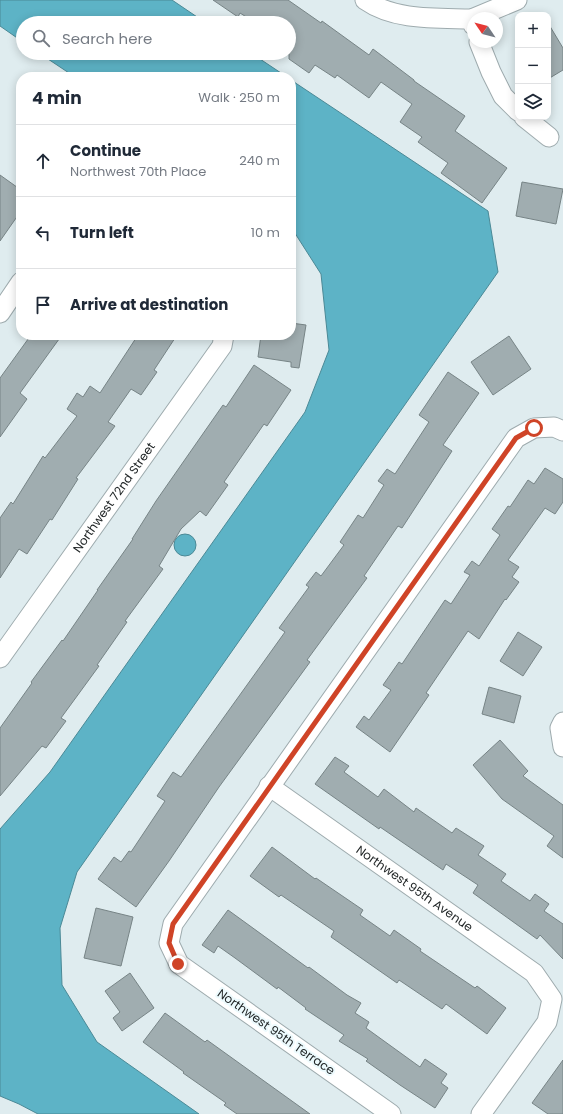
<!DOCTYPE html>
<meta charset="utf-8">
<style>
body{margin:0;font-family:Poppins,sans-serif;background:#f6f6f7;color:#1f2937}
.controls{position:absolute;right:12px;top:12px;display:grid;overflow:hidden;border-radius:8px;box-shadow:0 2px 10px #0003}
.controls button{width:36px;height:36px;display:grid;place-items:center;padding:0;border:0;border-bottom:1px solid #e0e1e3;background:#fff;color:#1f2937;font:20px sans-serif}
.compass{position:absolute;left:467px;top:12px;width:36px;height:36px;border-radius:50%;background:#fff;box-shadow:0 2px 10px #0003;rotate:305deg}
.stop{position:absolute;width:12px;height:12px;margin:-9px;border:3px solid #cf4427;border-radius:50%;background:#fff}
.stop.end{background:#cf4427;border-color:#fff;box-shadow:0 1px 4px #0008}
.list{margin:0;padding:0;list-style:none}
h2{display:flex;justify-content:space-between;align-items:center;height:52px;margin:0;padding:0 16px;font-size:17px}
h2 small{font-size:13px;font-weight:400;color:#747a83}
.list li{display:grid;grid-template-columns:26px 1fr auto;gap:12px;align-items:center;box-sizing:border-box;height:72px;padding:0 16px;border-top:1px solid #e0e1e3}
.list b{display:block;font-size:15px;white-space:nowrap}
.list p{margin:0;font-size:13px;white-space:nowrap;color:#747a83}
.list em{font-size:13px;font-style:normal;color:#747a83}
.icon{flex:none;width:22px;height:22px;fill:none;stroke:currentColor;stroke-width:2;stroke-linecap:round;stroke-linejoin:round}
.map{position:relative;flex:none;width:563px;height:1114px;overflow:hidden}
.search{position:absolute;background:#fff;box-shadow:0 2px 10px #0003;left:16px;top:16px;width:280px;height:44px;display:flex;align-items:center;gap:10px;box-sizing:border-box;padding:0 14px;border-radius:22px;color:#747a83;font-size:15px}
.panel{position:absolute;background:#fff;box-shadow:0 2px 10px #0003;left:16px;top:72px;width:280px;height:268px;border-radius:16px}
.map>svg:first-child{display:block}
</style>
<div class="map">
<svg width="563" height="1114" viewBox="0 0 563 1114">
<rect width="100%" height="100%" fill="#dfecef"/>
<path fill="#5db3c6" stroke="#4b8996" d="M0 0H172L206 23H23V42L0 26Z
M39 53H251L287 77H75Z
M291 80 488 211 498 272 77 872 60 928 62 985 97 1042 199 1114H38L19 1104 0 1096V829L50 772 305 412 329 350 321 274 291 227Z
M174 545a11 11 0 1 1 22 0a11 11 0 1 1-22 0Z"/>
<path fill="#a0adb0" stroke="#778486" d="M213 0H288L321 23 322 21 369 55 373 49 414 80V81L465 116 455 131 507 168 482 203 441 173 448 163 418 142 422 137 400 122 412 104 381 82 369 98 337 75 335 78 315 65 309 73 289 59V23H256L240 13 238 17Z
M548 23 563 48V70L548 79Z
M0 175 21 190V211L0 241Z
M522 182 563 189 556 224 516 216Z
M291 323 306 325 299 368 291 367V362L258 357 261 335H291Z
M31 335H62L20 393 27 399 0 437V378Z
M138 335H177L154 370 157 372 141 395 131 389 108 422 115 426 76 478 78 479 52 520 50 519 27 554 19 549 0 578V518L11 502 13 504 43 456 45 458 77 416 67 409 77 393 83 397 90 386 100 393Z
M509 336 531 369 493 395 471 362Z
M254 365 291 390 267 426 264 424 224 482 228 485 206 516 200 511 181 529 159 566 163 569 125 621 127 622 97 665 99 666 61 718 66 721 46 748 42 746 0 796V728L32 683 31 682 62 640 63 641 98 590H97L133 539H132L156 501 223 405 226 407Z
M448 372 479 393 443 445 452 451 402 528 398 526 364 576 367 578 307 660 310 662 219 787 169 861 136 907 98 879 114 857 121 862 129 851 131 852 165 801 157 796 173 772 181 777 285 632 279 628 309 587 306 585 316 572 321 576 344 545 340 542 358 515 363 518 384 485 378 481 387 469 395 474 429 422 419 415Z
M545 468 563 479V502L555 514 545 508 508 560 519 567 512 577 519 582 506 600 505 599 479 639 468 631 426 693 429 695 390 752 356 727 364 716 369 720 391 690 383 685 399 662 402 664 445 600 451 604 470 575 464 572 472 561 479 566 500 535 492 529 508 506 510 507 528 480 534 484Z
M518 632 542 647 523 676 500 661Z
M489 687 521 696 514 723 482 714Z
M500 740 528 771 523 776 563 805V858L547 846 554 836 502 799 473 765Z
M335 757 349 766 344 772 378 797 384 789 414 812 416 808 452 833 456 828 484 846 478 855 506 874 501 881 530 901 535 894 549 904 544 911 563 924V959L540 935 537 939 473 893 478 885 446 864 443 870 380 827 379 829 315 784Z
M272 847 315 879 316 878 363 910 360 915 390 936 394 930 421 949 420 951 475 988 477 986 506 1008 487 1034 446 1004 442 1009 399 980 397 983 331 937 334 931 281 895 279 897 250 876Z
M96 908 133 917 121 966 84 958Z
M228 910 308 968 309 967 347 995 361 1003 355 1013 369 1022 366 1028 420 1067 425 1059 447 1074 441 1083 448 1088 435 1108 400 1085 366 1061 368 1059 339 1041 344 1035 305 1009 306 1008 278 987 277 989 235 958 218 946 214 953 202 945Z
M130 973 154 1008 122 1031 113 1018 120 1012 105 991Z
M165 1013 205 1042 207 1040 310 1114H237L224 1105 226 1103 183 1073 184 1072 143 1042Z
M563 1060V1114H548L532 1103Z"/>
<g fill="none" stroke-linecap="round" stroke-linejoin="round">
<defs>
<g id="minor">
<path d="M365 0C395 21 436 18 471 19L473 25"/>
<path d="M474 18 517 0"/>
<path d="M479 42 491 72 503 96 518 111"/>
<path d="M524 117 549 137"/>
<path d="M0 313 21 282"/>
<path id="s1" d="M0 658 222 346 224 335"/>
<path d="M563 722 560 728 563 747"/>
<path id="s2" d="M269 786 534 973 552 999 547 1022 481 1114"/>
<path d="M391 1114 179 964 169 943 173 924 516 438 534 428 554 427 563 431"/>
</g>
</defs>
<use href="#minor" stroke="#9eabae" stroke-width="21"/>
<use href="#minor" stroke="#fff" stroke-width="19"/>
</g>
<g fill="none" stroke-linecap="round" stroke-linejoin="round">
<path stroke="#cf4427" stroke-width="5" d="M178 964 169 943 173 924 516 438 534 428"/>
</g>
<g text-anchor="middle" stroke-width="4" stroke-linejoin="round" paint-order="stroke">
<g font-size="12" fill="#212627" stroke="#ecfafd">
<text dy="4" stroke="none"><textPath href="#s1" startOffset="197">Northwest 72nd Street</textPath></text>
<text dy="4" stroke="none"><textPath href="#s2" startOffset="178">Northwest 95th Avenue</textPath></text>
<text transform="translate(276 1032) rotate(35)" y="4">Northwest 95th Terrace</text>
</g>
</g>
</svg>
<div class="controls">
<button>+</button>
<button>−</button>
<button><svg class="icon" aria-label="layers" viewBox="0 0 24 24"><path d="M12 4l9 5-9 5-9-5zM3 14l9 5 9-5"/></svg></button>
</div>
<svg class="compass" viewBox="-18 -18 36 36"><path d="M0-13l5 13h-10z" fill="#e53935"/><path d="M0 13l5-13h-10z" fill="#747a83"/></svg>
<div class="stop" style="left:534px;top:428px"></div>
<div class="stop end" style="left:178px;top:964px"></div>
<div class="search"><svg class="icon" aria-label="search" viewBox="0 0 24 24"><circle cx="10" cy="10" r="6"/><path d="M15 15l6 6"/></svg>Search here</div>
<section class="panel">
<h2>4 min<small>Walk · 250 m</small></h2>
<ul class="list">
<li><svg class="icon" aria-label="ahead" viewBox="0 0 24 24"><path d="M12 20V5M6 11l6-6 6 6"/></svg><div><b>Continue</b><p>Northwest 70th Place</p></div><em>240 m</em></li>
<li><svg class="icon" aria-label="left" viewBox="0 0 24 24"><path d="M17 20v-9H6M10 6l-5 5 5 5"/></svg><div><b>Turn left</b></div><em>10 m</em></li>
<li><svg class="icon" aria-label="arrive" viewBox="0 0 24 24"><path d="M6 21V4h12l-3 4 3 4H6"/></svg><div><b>Arrive at destination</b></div></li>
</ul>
</section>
</div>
